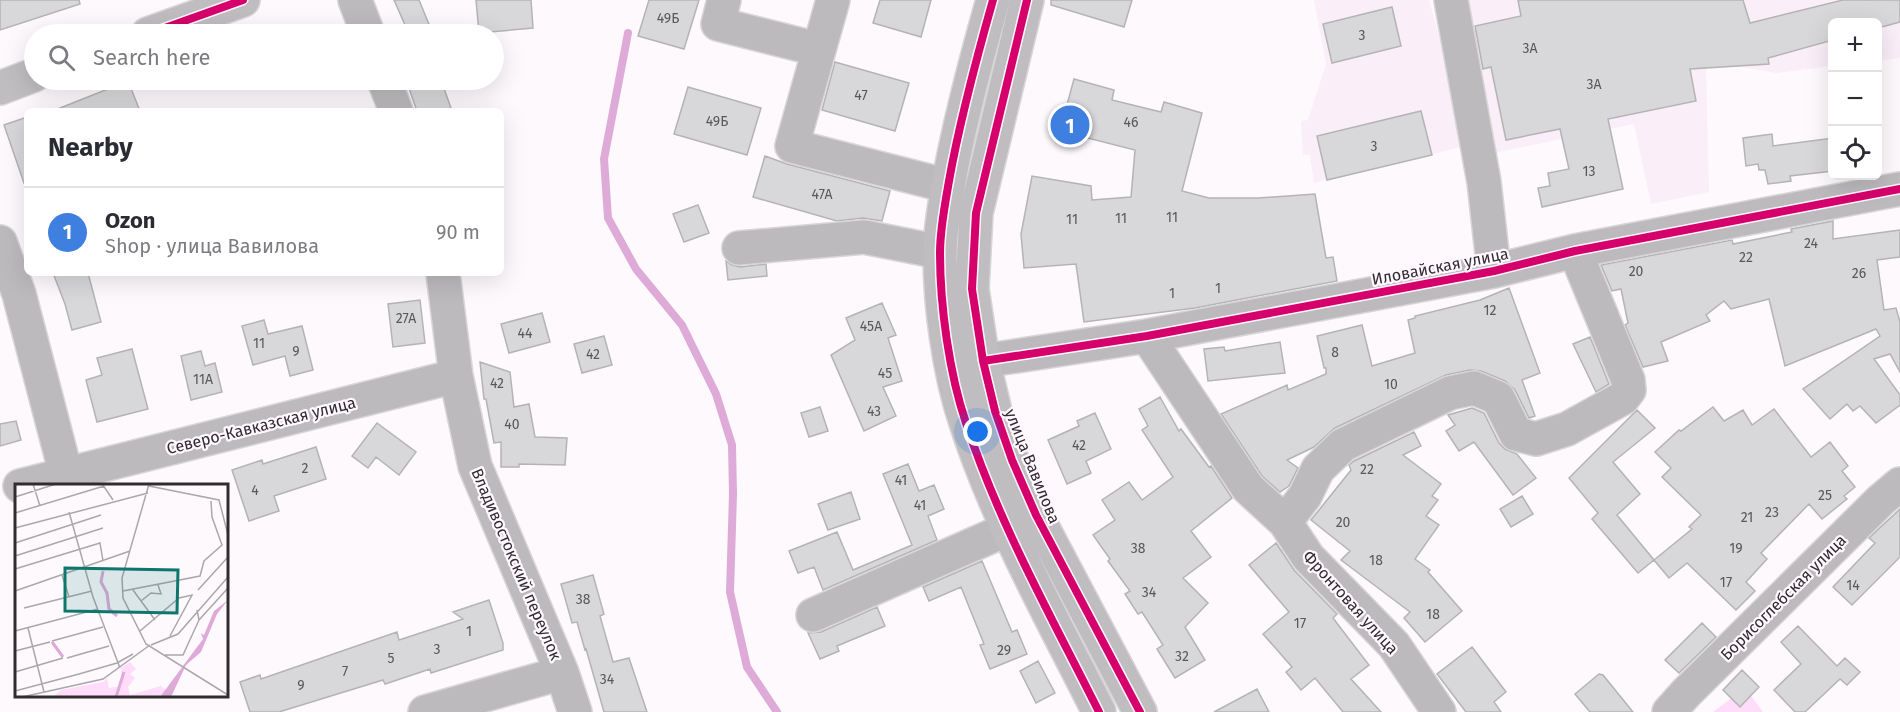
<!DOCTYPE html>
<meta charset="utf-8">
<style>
body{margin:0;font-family:"Fira Sans",sans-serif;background:#f2f2f3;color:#2b2b33}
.controls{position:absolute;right:18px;top:18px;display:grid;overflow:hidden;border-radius:9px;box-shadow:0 6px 24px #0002}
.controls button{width:54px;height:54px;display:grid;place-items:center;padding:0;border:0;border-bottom:2px solid #e1e1e2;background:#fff;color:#2b2b33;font:30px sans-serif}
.you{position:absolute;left:978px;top:432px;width:21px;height:21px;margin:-15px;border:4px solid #fff;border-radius:50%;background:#1a73e8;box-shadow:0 0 0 9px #1a73e833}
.badge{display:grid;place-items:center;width:39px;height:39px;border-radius:50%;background:#ea580c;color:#fff;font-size:20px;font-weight:700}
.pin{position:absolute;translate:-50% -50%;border:3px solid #fff;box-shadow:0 2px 6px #0006}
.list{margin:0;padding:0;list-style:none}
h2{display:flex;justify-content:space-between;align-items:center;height:78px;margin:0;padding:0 24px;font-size:26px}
h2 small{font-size:20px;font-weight:400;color:#7c7c81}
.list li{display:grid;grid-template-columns:39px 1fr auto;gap:18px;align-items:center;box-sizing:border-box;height:90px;padding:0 24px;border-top:2px solid #e1e1e2}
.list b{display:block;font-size:22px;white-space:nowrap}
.list p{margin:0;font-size:20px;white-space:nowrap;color:#7c7c81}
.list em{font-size:20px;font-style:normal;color:#7c7c81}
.icon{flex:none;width:33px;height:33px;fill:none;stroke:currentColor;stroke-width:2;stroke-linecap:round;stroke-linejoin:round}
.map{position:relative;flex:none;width:1900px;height:712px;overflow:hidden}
.search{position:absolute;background:#fff;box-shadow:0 6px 24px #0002;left:24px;top:24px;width:480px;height:66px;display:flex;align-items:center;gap:15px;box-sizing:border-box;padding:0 21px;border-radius:33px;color:#7c7c81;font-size:22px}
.panel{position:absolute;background:#fff;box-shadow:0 6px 24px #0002;left:24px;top:108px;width:480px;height:168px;border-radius:9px}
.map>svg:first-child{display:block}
</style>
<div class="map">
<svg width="1900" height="712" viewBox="0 0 1900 712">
<rect width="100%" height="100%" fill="#fef9fd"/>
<path fill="#faeef8" d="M1314 0H1429L1469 145 1314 183 1310 155H1303L1301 121 1308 120 1326 64Z
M1435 0H1900V58L1878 61V22H1832V66L1776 73 1737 66 1706 68 1709 192 1651 204 1634 124 1489 154 1455 71Z"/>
<path fill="#fedcfa" d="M1745 688 1763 712H1713Z"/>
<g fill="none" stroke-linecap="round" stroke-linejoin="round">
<path stroke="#deabd9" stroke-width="8" d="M628 33 604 159 608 218 636 269 682 325 716 394 732 445 733 494 730 592 747 667 777 712"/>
</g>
<path fill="#d8d7d9" stroke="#b4b4b5" stroke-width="1.5" d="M0 0H79L80 4 0 30Z
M394 0H419L433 34H409Z
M476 0H531L533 28 479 33Z
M649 0H699L684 49 638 36Z
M880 0H931L921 37 873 23Z
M1051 0H1132L1124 27 1051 5Z
M1518 0H1743L1750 23 1843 0H1900V22L1878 28V22H1833V40L1768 58 1769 64 1690 69 1696 101 1608 119 1623 189 1542 207 1538 188 1550 186 1548 173 1569 169 1560 129 1506 140 1491 67 1483 69 1475 26 1521 16Z
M1392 7 1401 46 1332 63 1323 24Z
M835 62 909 83 895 131 822 110Z
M1074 79 1114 90 1112 100 1161 112 1164 102 1202 113 1182 191 1209 198H1258L1315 194 1326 258 1333 257 1337 281 1195 308 1084 322 1076 264 1024 268 1021 234 1032 176 1091 186 1092 200 1131 197 1135 150 1060 131Z
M406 80H441L452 111H417Z
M128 81 140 111H55V110Z
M688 87 761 108 747 155 674 134Z
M1421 111 1432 155 1327 180 1317 136Z
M27 117V182L24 183 4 125Z
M1772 134 1773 146 1833 138V171L1790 176 1791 181 1768 184 1765 170H1759L1758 164 1746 166 1743 138Z
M765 156 787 164 890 191 882 221 863 218 837 221 753 197Z
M698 205 709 233 684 242 673 214Z
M1833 221V239L1900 230V257L1877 260 1884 310 1896 308 1900 322V372L1890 354 1874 359 1900 395V405L1876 423 1860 406 1853 411 1847 404 1830 419 1803 389 1880 336 1876 329 1785 366 1769 299 1731 309 1724 301 1706 315 1710 321 1661 342 1668 361 1643 367 1625 325 1628 323 1621 289 1612 291 1601 265 1732 240 1733 244 1792 232 1791 229Z
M726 261 732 265 740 267 766 264 767 276 728 280Z
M53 273H88L101 322 72 330 65 304Z
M1509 288 1540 373 1522 380 1535 416 1529 418 1515 390 1505 381 1481 371 1470 370 1446 375 1335 428 1314 447 1287 460 1298 468 1289 486 1280 492 1262 476 1221 414 1287 385 1288 390 1326 374V368H1324L1317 336 1362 325 1372 366 1415 353 1408 320 1415 318V316L1480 300Z
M420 300 425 343 393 347 388 304Z
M882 303 896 335 888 338 902 381 883 387 896 416 864 431 831 355 855 340 846 318Z
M542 313 550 342 509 353 501 324Z
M264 320 268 334 302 326 313 370 290 376 285 356 253 365 242 326Z
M604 336 612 365 582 373 574 344Z
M1590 337 1609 384 1596 392 1573 344Z
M1280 342 1285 373 1208 381 1204 349 1224 347 1225 351Z
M132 349 148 409 97 422 86 380 102 375 97 358Z
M201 351 205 366 215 363 222 392 191 400 181 356Z
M480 362 510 372 514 407 529 404 535 437 567 438 565 465 519 464V467H501V442L494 443 486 399H484Z
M1160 397 1179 431 1181 429 1209 467 1211 466 1232 498 1191 531 1211 557 1183 578 1208 603 1185 627 1205 660 1175 678 1157 649 1163 645 1142 612 1138 614 1125 594 1130 591 1108 561 1110 559 1093 535 1115 520 1102 500 1129 482 1142 500 1173 477 1142 430 1148 426 1139 409Z
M820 407 828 431 809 437 801 413Z
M1713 407 1724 421 1743 410 1752 425 1774 409 1811 457 1830 442 1848 466 1842 471 1855 487 1844 496 1847 499 1822 519 1809 504 1761 553 1767 559 1746 582 1755 591 1736 610 1687 563 1669 578 1654 560 1692 529 1689 527 1701 515 1662 477 1671 468 1655 452 1679 430 1681 431Z
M1472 408 1484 413 1499 443 1505 449 1517 454 1536 478 1513 495 1474 442 1459 451 1446 431 1455 425 1448 415Z
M1637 410 1655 428 1613 462 1640 494 1617 515 1654 560 1638 573 1592 519 1598 513 1569 478Z
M1095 413 1111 449 1086 461 1091 473 1067 484 1048 440 1079 426 1077 421Z
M16 421 21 440 0 446V424Z
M377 423 416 452 399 475 376 457 368 468 352 456Z
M1414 432 1421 446 1403 455 1441 484 1432 496 1438 500 1426 516 1439 525 1415 559 1430 570 1428 572 1462 611 1425 642 1404 618 1410 612 1341 560 1350 551 1311 520 1351 470 1349 465 1354 461Z
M316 447 326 479 274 496 279 511 249 521 232 470 262 460 263 464Z
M908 464 919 491 934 485 944 509 928 516 937 540 823 590 814 567 798 573 789 551 837 532 853 570 912 545 883 474Z
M851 492 860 519 828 530 818 504Z
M1522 496 1533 514 1511 527 1500 509Z
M1900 509V557L1852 605 1833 587 1875 543 1869 538Z
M1276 543 1294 570 1337 614 1333 618 1369 665 1351 679 1381 712H1343L1315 678 1301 690 1286 672 1292 667 1263 634 1289 612 1249 565Z
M982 561 1012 632 1017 630 1027 654 990 669 980 645 984 644 961 587 929 601 923 587Z
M593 575 604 614 600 616 613 662 629 658 647 712H604L586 649 585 650 577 622 572 623 561 584Z
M489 600 503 643V650L431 673 430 669 385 684 383 680 279 712H250L240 682 260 675 261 679 397 632 399 640 463 619 453 612Z
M877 607 885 626 837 646 839 651 820 659 808 633 821 632Z
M1702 623 1716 637 1679 673 1665 660Z
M1798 626 1837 666 1845 658 1860 672 1847 685 1840 679 1805 712H1795L1774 690 1801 664 1781 642Z
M1472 647 1506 692 1494 702 1501 712H1466L1437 674Z
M1038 661 1055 693 1036 703 1020 671Z
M1742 670 1759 687 1740 707 1723 690Z
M1599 674 1603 675 1633 712H1590L1575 694Z
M1257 689 1269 712H1214Z"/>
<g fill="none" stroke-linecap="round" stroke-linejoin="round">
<defs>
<path id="minor" d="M355 0 368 34
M724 0 718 24 817 49
M833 0 792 146 948 186
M1451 0 1484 182 1494 271
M384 80 396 111
M0 242 19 294 66 474
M739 248 864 237 940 252
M443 273 456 376 475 466 562 673 575 712
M1147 336 1248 488 1285 522 1308 557 1394 645 1439 712
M983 361 1147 336 1494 271 1575 251 1900 189
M20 486 456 376
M1285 522 1305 496 1318 469 1343 445 1450 393 1474 388 1498 398 1516 434 1536 439 1567 429 1623 398 1629 390 1628 380 1575 251
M813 615 1008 529
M425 712 562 673
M1669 712 1686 693 1881 500 1900 484"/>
<path id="major" d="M993 0C976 60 960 119 949 181 945 204 940 229 940 253 940 305 949 373 966 423 999 524 1052 618 1099 712
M1027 0 976 213 972 289 983 361 995 411 1012 460 1036 515 1140 712
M148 34 243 0
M0 88 34 75"/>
</defs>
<use href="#minor" stroke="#d8d5d7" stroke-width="36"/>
<use href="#major" stroke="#d8d5d7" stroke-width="36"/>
<use href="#minor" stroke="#bcbabc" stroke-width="33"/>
<use href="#major" stroke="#bfbdbf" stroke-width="33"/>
<defs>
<path id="cycleway" d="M993 0C976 60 960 119 949 181 945 204 940 229 940 253 940 305 949 373 966 423 999 524 1052 618 1099 712
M1027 0 976 213 972 289 983 361 995 411 1012 460 1036 515 1140 712
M148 34 243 0
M983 361 1147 336 1494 271 1575 251 1900 189"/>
</defs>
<use href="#cycleway" stroke="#fff8fe" stroke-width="11"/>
<use href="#cycleway" stroke="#d6006c" stroke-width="8"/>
</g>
<g text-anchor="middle" stroke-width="4.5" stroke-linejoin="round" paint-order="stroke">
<g font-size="14" fill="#5a575a">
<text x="668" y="23">49Б</text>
<text x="1362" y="40">3</text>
<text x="1530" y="53">3А</text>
<text x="1594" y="89">3А</text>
<text x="861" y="100">47</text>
<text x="717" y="126">49Б</text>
<text x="1131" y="127">46</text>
<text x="1374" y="151">3</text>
<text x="1589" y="176">13</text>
<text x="822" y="199">47А</text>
<text x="1172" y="222">11</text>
<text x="1121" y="223">11</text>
<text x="1072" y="224">11</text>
<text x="1811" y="248">24</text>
<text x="1746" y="262">22</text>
<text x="1636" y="276">20</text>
<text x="1859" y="278">26</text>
<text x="1218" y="293">1</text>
<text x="1172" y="298">1</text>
<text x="1490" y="315">12</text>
<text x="406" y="323">27А</text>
<text x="871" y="331">45А</text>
<text x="525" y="338">44</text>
<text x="259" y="348">11</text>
<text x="296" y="356">9</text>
<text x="1335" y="357">8</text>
<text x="593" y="359">42</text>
<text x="885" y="378">45</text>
<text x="203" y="384">11А</text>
<text x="497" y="388">42</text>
<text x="1391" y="389">10</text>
<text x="874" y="416">43</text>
<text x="512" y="429">40</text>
<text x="1079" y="450">42</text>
<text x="305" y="473">2</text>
<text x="1367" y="474">22</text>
<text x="901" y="485">41</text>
<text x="255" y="495">4</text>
<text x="1825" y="500">25</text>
<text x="920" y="510">41</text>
<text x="1772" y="517">23</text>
<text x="1747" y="522">21</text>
<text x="1343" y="527">20</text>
<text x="1138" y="553">38</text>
<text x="1736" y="553">19</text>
<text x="1376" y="565">18</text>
<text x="1726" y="587">17</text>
<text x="1853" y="590">14</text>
<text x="1149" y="597">34</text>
<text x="583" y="604">38</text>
<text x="1433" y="619">18</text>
<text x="1300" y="628">17</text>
<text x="469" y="636">1</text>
<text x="437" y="654">3</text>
<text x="1004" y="655">29</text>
<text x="1182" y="661">32</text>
<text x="391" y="663">5</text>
<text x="345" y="676">7</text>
<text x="607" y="684">34</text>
<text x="301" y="690">9</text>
</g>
<g font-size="16" fill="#302c2f" stroke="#fff8fe">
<text transform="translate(1440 266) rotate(-11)" y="6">Иловайская улица</text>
<text transform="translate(261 425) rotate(-14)" y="6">Северо-Кавказская улица</text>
<text transform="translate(1033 466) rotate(68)" y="6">улица Вавилова</text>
<text transform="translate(517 564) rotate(67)" y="6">Владивостокский переулок</text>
<text transform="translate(1783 597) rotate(-45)" y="6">Борисоглебская улица</text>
<text transform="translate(1351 602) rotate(48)" y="6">Фронтовая улица</text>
</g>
</g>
<g transform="translate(15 484)">
<rect width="213" height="213" fill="#fef9fd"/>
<path d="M115 178 121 185 115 190 120 194 113 203 115 211 146 202 151 206 145 213H38L46 206 88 198 92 194 94 204 107 202 106 184Z" fill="#fedcfa"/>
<path d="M213 116 202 130 186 168 171 181 156 213H145L188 155 186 149 189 151 199 127Z" fill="#deabd9"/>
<path fill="none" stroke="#deabd9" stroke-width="3" d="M88 87 86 98 92 109 94 125 102 132M37 158 48 173M101 213 109 188"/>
<path fill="none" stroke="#aca7ab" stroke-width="1.5" d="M18 0 25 22M134 0 107 94 108 114 131 160 213 211M88 1 98 16M134 2 204 16 213 51M0 13 41 0M54 28 78 113 105 184M0 29 89 2M0 44 133 9M0 59 86 31M0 72 88 44M0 85 85 59 88 77M47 91 54 113M118 106 140 136M183 106 213 73M0 107 115 67M108 107 185 92 189 77 207 61 197 33 196 17M126 117 136 109 146 110 143 101M9 124 77 107M184 136 213 104M13 144 29 208M0 147 83 125M125 147 164 114 177 111 155 152M37 157 88 143M136 161 163 150 213 93M0 167 35 158M150 171H168L184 136 182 126M52 174 94 162M0 188 48 174M64 190 102 179 118 170M0 207 64 190M7 213 88 195 135 161"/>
<path fill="#0f766e" fill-opacity="0.15" stroke="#0f766e" stroke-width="3" d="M50 84 163 86 162 129 50 127Z"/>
<rect width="213" height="213" fill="none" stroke="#302c2f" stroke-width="3"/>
</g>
</svg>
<div class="controls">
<button>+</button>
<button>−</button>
<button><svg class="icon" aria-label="locate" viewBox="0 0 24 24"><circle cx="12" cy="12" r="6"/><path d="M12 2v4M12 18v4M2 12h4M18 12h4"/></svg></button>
</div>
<div class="you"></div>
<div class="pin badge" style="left:1070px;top:125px;background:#3f7fe0">1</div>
<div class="search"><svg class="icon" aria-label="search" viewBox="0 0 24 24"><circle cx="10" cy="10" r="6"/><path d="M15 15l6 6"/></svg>Search here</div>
<section class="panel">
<h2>Nearby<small></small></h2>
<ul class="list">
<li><span class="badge" style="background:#3f7fe0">1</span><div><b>Ozon</b><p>Shop · улица Вавилова</p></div><em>90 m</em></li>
</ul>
</section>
</div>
